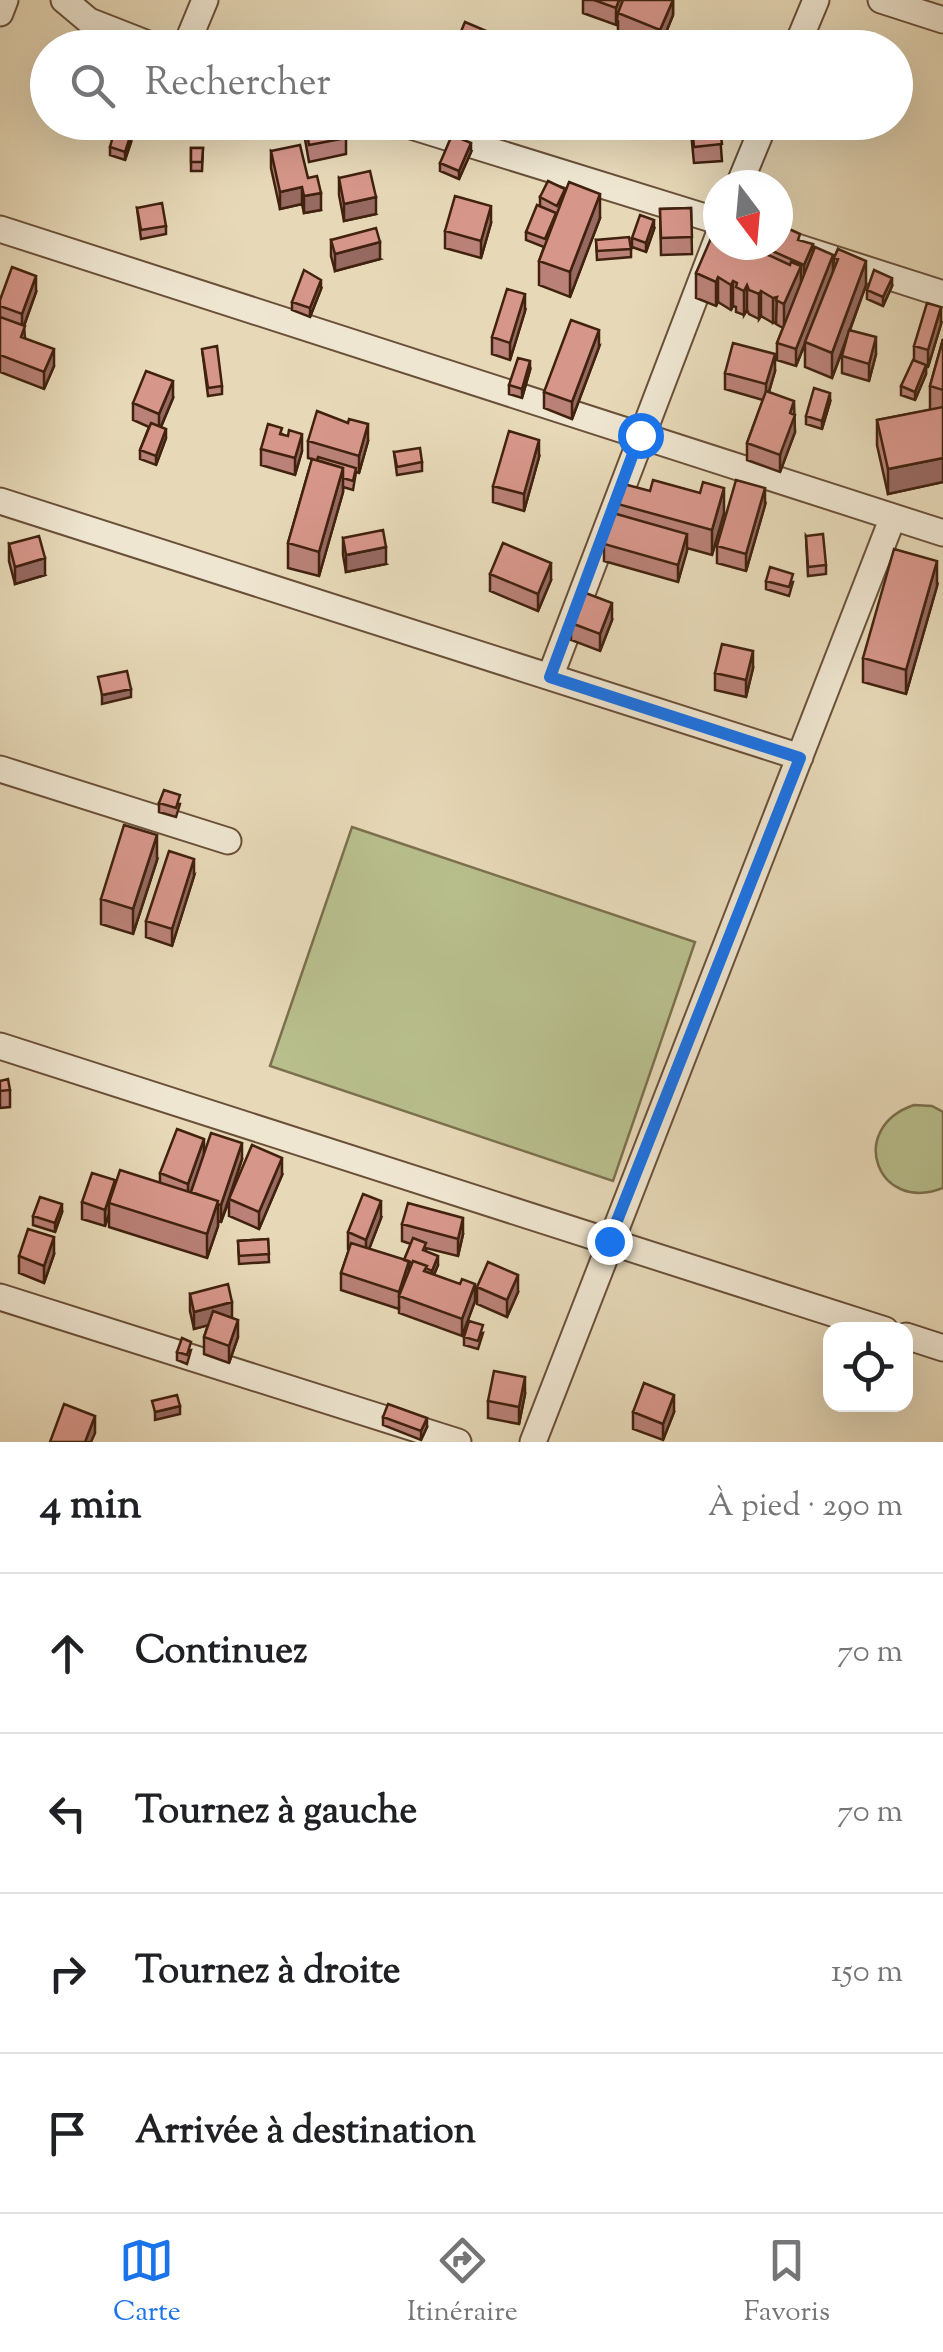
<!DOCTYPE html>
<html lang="fr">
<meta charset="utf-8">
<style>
body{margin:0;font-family:"Sorts Mill Goudy",serif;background:#f2f2f2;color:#202124}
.controls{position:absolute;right:30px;bottom:30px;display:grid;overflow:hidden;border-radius:20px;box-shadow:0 10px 40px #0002}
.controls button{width:90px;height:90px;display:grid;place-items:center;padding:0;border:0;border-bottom:2px solid #e0e0e0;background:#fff;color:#202124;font:50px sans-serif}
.compass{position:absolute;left:703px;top:170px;width:90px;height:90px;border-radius:50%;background:#fff;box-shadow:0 10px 40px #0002;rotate:164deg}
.stop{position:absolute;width:30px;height:30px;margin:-22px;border:8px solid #1a73e8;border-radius:50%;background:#fff}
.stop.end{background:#1a73e8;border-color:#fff;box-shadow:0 2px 10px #0008}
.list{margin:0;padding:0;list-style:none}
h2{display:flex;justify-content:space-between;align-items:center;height:130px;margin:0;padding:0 40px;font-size:42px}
h2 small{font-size:32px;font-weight:400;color:#757577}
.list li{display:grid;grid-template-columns:65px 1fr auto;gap:30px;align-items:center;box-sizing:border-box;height:160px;padding:0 40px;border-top:2px solid #e0e0e0}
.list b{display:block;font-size:38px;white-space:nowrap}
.list em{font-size:32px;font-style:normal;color:#757577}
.icon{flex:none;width:55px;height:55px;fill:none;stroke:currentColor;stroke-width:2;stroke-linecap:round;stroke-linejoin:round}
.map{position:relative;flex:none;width:943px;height:1442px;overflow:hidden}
.search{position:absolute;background:#fff;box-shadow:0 10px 40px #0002;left:30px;right:30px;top:30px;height:110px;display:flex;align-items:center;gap:25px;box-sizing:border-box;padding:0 35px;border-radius:55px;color:#757577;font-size:38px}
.sheet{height:770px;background:#fff}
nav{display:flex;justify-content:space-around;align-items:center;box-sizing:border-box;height:140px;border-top:2px solid #e0e0e0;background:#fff;font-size:28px;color:#757577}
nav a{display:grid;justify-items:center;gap:5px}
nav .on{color:#1a73e8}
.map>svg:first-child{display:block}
</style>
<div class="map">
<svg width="943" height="1442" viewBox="0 0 943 1442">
<rect width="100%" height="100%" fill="#e7d9b8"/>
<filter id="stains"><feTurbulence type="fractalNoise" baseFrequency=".002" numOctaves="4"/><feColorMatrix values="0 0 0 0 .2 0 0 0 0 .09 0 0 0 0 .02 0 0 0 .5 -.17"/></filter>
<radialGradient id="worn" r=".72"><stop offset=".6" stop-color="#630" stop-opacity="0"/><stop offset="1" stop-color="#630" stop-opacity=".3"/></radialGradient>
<path fill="#b8bf8d" stroke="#7c704e" stroke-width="2.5" d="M352 827 695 942 613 1181 270 1066Z
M914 1105 932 1106 943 1112V1188C877 1214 846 1128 914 1105Z"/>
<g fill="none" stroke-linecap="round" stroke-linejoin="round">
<defs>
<path id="street" d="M64 0 89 21 158 48
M881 0 943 20
M0 13 5 0
M185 48 205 0
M796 48 816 0
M398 122 718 221
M739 185 765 122
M0 229 943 533
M778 241 943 294
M0 501 800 757
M550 677 718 237
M0 769 228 841
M0 1046 885 1330
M0 1297 458 1442
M906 1336 943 1348
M533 1442 893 517"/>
</defs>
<use href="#street" stroke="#6a5039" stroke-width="29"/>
<use href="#street" stroke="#efe6d1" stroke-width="25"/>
</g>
<path fill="#b98177" stroke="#41220f" stroke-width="2.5" d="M583 0H673V15L660 47 618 30V20L616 25 583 13Z
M302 122H343L346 138V154L309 162Z
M690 122H719L722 161 694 163Z
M131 142 125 160 110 155V147Z
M191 148H203L202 171H191Z
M271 151 308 178 321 210 304 213 302 204 280 209 271 168Z
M471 152 459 179 440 171V163Z
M339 178 376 214 344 221 339 195Z
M540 197 600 218 570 297 539 285V261L544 247 526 240V232L540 206Z
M137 208 166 226V234L141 239Z
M691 208 692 254 661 255 660 209Z
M491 223 481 258 445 248V231Z
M654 229 646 252 632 247V238Z
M718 231 800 241 833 270 834 258 838 249 866 285 850 330 876 354 869 381 842 373V356L846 341 832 378 805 367V344L796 366 777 360V343L783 328 776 324V322L773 323 761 316 759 319 749 314 747 310 744 315 736 312V307L733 306 731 310 718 302 716 306 696 298V273Z
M331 240 380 259 335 271 331 256Z
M596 240 631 249V257L597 260Z
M892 286 883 306 867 299V290Z
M321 289 310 317 292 310V302Z
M36 292 24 326 25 338 54 366 44 389 0 372V300Z
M525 311 510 360 492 354V337Z
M941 324 928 367H926V374L915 400 901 395V386L914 361V346Z
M943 339V482L888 494 877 445V420L930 410V386Z
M599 347 572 419 544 408V392Z
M202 349 222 386V394L208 396Z
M530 370 522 398 509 394V385Z
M775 371 769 392 794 414 795 432 780 472 747 460V443L763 400 725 389V373Z
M173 398 161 427 166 438 156 465 140 459V450L149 427 133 420V403Z
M830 402 822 429 806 424V416Z
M282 434 302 451 295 475 261 465V449Z
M308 441H368L359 473 356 472 353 490 343 487V492L319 576 288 568V543L312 459 308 458Z
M394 452 422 462V471L397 475Z
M539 457 524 511 493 502V486Z
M614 503 724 513 712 555 687 548 678 582 604 561V544L614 513Z
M765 505 746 571 717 563V546Z
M806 536 826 565V574L808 576Z
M343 538 386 564 346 572 343 555Z
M9 544 45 575 15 584 9 561Z
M490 574 551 580 538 611 490 591Z
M766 581 793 582 789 596 766 589Z
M937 586 906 694 863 682V658Z
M612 620 600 651 571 640V623Z
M753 668 746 697 715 690V673Z
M159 803 180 804 176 817 159 812Z
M157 860 133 934 101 924V899Z
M194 876 172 946 146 937V921Z
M0 1081 10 1090V1107L0 1108Z
M204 1152 242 1159 231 1193 282 1175 259 1229 229 1216V1201L221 1222 218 1221V1226L207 1258 109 1227V1214L105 1226 82 1219V1202L115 1186 160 1183V1173Z
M62 1212 55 1232 33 1225V1216Z
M381 1218 369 1249 404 1260 411 1244 402 1241V1224L463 1234 458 1256 426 1248V1251L438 1265 434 1275 475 1301 462 1336 399 1313V1306V1309L341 1290V1273L349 1250 348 1249V1232Z
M268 1239 269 1262 239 1264 238 1241Z
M54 1254 44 1283 19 1273V1256Z
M477 1287 518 1292 507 1317 477 1304Z
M190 1294 232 1318 238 1337 229 1363 204 1354V1337L208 1325 194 1329 190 1311Z
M483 1333 478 1349 464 1345V1337Z
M191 1350 187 1364 177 1360V1352Z
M525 1394 519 1424 488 1418V1401Z
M633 1412H674L663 1440 633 1429Z
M383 1417 427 1427 421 1440 383 1425Z"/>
<path fill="#966961" stroke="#41220f" stroke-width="2.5" d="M619 0H626L618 13 616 25V8Z
M673 0V15L660 47V30Z
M131 134V142L125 160V152Z
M471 143V152L459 179V171Z
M302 187V204L280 209V192Z
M321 193V210L304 213V196Z
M600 194V218L570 297V272Z
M376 197V214L344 221V204Z
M491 206V223L481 258V241Z
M654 220V229L646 252V243Z
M380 242V259L335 271V254Z
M813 244V260L804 281V265Z
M833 255V272L796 366V349Z
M866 261V285L832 378V353Z
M801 266V291L784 329V304Z
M36 276V292L22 331V314Z
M718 277V302L716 306V282Z
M892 278V286L883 306V297Z
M321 280V289L310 317V308Z
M733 281V306L731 310V285Z
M747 285V310L744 315V291Z
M761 291V316L759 319V294Z
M525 294V311L510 360V343Z
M777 297 776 322 773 323V298Z
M941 307V324L928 367V350Z
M599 330V347L572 419V402Z
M876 337V354L869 381V364Z
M54 349V366L44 389V372Z
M775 354V371L766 401V384Z
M530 361V370L522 398V389Z
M926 365V374L915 400V392Z
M173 381V398L159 431V414Z
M830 393V402L822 429V421Z
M794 401 795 432 780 472V455L790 413Z
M368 424V441L359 473V456Z
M166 429V438L156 465V456Z
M302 434V451L295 475V458Z
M539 440V457L524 511V494Z
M943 458V482L888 494V469Z
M343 468V492L319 576V552Z
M724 488V513L712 555V530Z
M765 488V505L746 571V554Z
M687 534V551L678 582V565Z
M386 547V564L346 572V555Z
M45 558V575L15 584V567Z
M937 561V586L906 694V670Z
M551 563V580L538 611V594Z
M612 603V620L600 651V634Z
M753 651V668L746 697V680Z
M131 689V697L102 704V695Z
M157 835V860L133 934V909Z
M194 859V876L172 946V929Z
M204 1139V1156L188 1200V1184Z
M242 1143V1159L221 1222V1205Z
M282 1158V1175L259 1229V1212Z
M115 1180V1197L109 1203V1214L105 1226V1210Z
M218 1201V1226L207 1258V1234Z
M381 1201V1218L366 1257V1240Z
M62 1204V1212L55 1232V1223Z
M463 1218V1234L458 1256V1239Z
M54 1237V1254L44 1283V1266Z
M438 1256V1265L432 1279V1271Z
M409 1261V1278L399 1296V1309V1292Z
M518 1275V1292L507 1317V1300Z
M475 1284V1301L462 1336V1319Z
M232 1302V1319L194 1329V1312Z
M238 1320V1337L229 1363V1346Z
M525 1377V1394L519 1424V1407Z
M674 1395V1412L663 1440V1424Z
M180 1406V1414L155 1420V1412Z
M95 1416V1433L91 1442H85Z
M427 1418V1427L421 1440V1431Z"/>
<path fill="#d7968a" stroke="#41220f" stroke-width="2.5" d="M594 0H619L616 8Z
M623 0H673L660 30 618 13Z
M465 22 517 44 516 48H454Z
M305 122H343L346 138 309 145Z
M692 122H719L722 144 694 147Z
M115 129 131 134 125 152 110 147Z
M452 135 471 143 459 171 440 163Z
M300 145 308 178 317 176 321 193 304 196 302 187 280 192 271 151Z
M191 148H203L202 162H191Z
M370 171 376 197 344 204 339 178Z
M548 181 565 189 557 206 540 197Z
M569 182 600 194 570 272 539 261Z
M455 196 491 206 481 241 445 231Z
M162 203 166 226 141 230 137 208Z
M537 205 556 213 545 239 526 232Z
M691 208 692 237 661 238 660 209Z
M640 215 654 220 646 243 632 238Z
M376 228 380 242 335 254 331 240Z
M787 228 800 234 798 240 813 244 804 265 770 250 768 255 748 245H778V229L785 232Z
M715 229 718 231V245H747L790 265 791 262 801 266 784 304 776 300 777 297 773 298 761 291 759 294 749 290 747 285 744 291 736 287 737 283 733 281 731 285 718 277 716 282 696 273Z
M629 237 631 249 597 251 596 240Z
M815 247 833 255 796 349 777 343Z
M838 249 866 261 832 353 805 342 838 259 834 258Z
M12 267 36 276 22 314 0 306V300Z
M304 270 321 280 310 308 292 302Z
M874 270 892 278 883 297 867 290Z
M507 289 525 294 510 343 492 337Z
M927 303 941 307 928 350 914 346Z
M0 317 25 326 21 337 54 349 44 372 0 355Z
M571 320 599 330 572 402 544 392Z
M849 330 876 337 869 364 842 356Z
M943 339V390L930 386Z
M733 343 775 354 766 384 725 373Z
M217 346 222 386 208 388 202 349Z
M518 358 530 361 522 389 509 385Z
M913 360 926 365 915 392 901 386Z
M146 371 173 381 159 414 133 403Z
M814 388 830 393 822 421 806 416Z
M766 391 794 401 790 413 795 415 780 455 747 443Z
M943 407V458L888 469 877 420Z
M317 411 348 423 349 419 368 424 359 456 308 441Z
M151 423 166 429 156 456 140 450Z
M268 424 282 428 280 434 288 436 289 430 302 434 295 458 261 449Z
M509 431 539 440 524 494 493 486Z
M420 448 422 462 397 467 394 452Z
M318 457 356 468 353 481 343 478V468L317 460Z
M312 459 343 468 319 552 288 543Z
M653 480 700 493 703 482 724 488 712 530 614 503 620 483 650 491Z
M736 480 765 488 746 554 717 546Z
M613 513 687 534 678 565 604 544Z
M383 530 386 547 346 555 343 538Z
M823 534 826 565 808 567 806 536Z
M39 536 45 558 15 567 9 544Z
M503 543 551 563 538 594 490 574Z
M894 549 937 561 906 670 863 658Z
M770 567 793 574 789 587 766 581Z
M583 592 612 603 600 634 571 623Z
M722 644 753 651 746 680 715 673Z
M127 671 131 689 102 695 98 677Z
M164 790 180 795 176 808 159 803Z
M124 825 157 835 133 909 101 899Z
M169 851 194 859 172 929 146 921Z
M8 1079 10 1090 0 1091V1081Z
M177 1129 204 1139 188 1184 160 1173Z
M211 1133 242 1143 221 1205 217 1204 218 1201 191 1192Z
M252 1145 282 1158 259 1212 229 1199Z
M120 1170 218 1201 207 1234 109 1203Z
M92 1173 115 1180 105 1210 82 1202Z
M363 1194 381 1201 366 1240 348 1232Z
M40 1197 62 1204 55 1223 33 1216Z
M408 1203 463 1218 458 1239 402 1224Z
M28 1229 54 1237 44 1266 19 1256Z
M413 1238 426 1243 423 1250 438 1256 432 1271 426 1268 427 1266 413 1261 412 1263 404 1260Z
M268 1239 269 1254 239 1256 238 1241Z
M351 1243 409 1261 399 1292 341 1273Z
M413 1261 427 1266 424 1271 460 1284 462 1279 475 1284 462 1319 399 1296Z
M488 1262 518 1275 507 1300 477 1287Z
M228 1284 232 1302 194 1312 190 1294Z
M213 1311 238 1320 229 1346 204 1337Z
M469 1321 483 1325 478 1341 464 1337Z
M182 1338 191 1342 187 1355 177 1352Z
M494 1371 525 1377 519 1407 488 1401Z
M644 1383 674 1395 663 1424 633 1412Z
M177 1395 180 1406 155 1412 152 1401Z
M64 1404 95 1416 85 1442H50Z
M388 1404 427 1418 421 1431 383 1417Z"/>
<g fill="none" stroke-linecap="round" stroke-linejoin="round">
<path stroke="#1a73e8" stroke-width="12" d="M609 1241 800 758 550 677 640 435"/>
</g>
<rect width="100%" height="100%" filter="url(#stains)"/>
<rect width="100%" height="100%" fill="url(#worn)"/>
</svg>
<div class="controls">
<button><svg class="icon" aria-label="locate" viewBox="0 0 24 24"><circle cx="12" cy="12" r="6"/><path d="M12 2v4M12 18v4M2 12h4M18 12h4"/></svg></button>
</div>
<svg class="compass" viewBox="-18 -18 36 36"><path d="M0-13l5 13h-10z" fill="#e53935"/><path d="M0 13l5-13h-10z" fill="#757577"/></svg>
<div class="stop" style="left:640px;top:435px"></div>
<div class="stop end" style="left:609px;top:1241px"></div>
<div class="search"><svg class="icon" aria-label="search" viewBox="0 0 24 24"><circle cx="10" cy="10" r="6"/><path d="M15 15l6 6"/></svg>Rechercher</div>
</div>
<section class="sheet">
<h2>4 min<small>À pied · 290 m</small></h2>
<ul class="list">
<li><svg class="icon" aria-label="ahead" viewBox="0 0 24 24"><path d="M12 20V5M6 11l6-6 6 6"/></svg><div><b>Continuez</b></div><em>70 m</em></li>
<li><svg class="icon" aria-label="left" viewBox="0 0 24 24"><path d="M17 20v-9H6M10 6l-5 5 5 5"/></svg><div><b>Tournez à gauche</b></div><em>70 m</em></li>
<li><svg class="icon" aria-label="right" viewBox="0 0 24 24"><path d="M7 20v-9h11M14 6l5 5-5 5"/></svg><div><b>Tournez à droite</b></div><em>150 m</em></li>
<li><svg class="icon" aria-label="arrive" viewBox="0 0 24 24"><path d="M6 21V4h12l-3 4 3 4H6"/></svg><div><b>Arrivée à destination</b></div></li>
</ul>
</section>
<nav>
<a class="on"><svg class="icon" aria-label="map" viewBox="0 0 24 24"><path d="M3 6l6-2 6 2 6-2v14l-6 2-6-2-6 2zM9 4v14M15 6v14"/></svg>Carte</a>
<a><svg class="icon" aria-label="directions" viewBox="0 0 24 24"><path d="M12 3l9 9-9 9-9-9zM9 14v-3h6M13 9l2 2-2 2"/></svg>Itinéraire</a>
<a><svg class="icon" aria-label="saved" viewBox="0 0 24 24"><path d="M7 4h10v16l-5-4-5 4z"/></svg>Favoris</a>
</nav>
